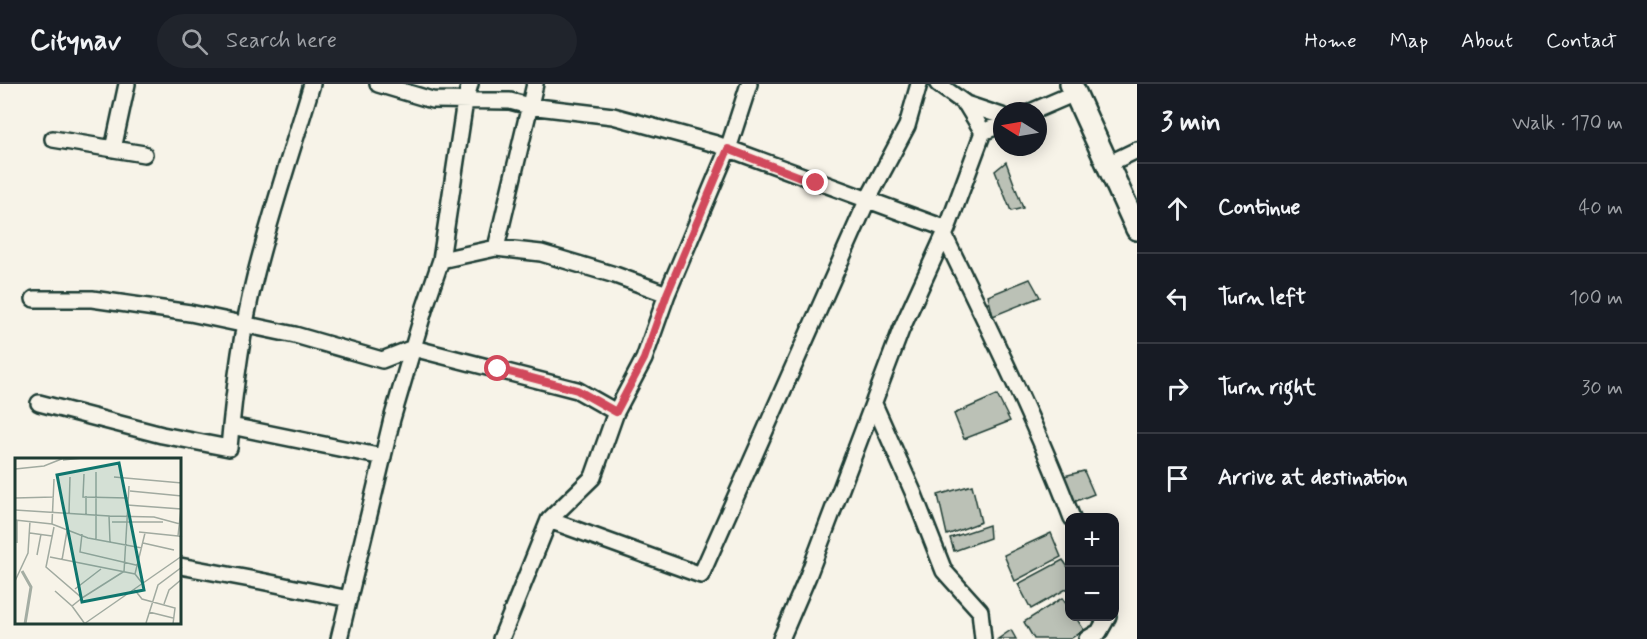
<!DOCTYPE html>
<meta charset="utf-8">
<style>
body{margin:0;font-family:Mynerve,sans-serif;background:#20242c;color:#f1f3f6}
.controls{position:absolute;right:18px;bottom:18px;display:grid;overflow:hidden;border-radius:12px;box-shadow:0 3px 15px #0003}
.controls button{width:54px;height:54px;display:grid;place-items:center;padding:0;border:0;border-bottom:2px solid #363941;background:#171b24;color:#f1f3f6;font:30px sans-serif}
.compass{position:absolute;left:993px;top:18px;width:54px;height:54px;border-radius:50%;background:#171b24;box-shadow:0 3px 15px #0003;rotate:281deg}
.stop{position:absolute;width:18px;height:18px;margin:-14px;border:4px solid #d1495b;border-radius:50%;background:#fff}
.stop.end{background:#d1495b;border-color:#fff;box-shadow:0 2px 6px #0008}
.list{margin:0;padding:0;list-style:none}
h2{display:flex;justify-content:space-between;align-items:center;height:78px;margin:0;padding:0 24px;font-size:26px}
h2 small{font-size:20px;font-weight:400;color:#9ea1a6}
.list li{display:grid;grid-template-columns:39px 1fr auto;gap:18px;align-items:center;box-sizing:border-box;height:90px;padding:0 24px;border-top:2px solid #363941}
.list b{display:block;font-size:22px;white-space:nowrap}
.list em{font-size:20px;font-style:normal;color:#9ea1a6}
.icon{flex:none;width:33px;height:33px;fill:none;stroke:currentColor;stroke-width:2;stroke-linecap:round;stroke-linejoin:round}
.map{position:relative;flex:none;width:1137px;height:555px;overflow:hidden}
header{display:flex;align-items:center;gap:36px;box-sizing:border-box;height:84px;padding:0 30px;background:#171b24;border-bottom:2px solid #363941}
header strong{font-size:28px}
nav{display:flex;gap:33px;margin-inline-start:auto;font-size:21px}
.search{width:420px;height:54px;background:#20242c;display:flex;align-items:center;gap:15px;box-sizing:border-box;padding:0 21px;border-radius:33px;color:#9ea1a6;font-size:22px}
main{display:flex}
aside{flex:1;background:#171b24}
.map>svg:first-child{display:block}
</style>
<header>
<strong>Citynav</strong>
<div class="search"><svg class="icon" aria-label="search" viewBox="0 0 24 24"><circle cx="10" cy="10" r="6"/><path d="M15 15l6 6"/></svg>Search here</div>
<nav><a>Home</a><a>Map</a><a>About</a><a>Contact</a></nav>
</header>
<main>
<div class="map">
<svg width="1137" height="555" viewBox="0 0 1137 555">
<rect width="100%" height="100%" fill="#f7f3e8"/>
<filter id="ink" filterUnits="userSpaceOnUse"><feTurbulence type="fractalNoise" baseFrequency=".0167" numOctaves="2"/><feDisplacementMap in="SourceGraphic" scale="12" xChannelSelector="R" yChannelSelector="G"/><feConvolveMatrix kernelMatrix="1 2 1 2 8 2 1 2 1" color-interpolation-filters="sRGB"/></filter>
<g filter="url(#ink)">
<path fill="#bbc1b6" stroke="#1f3d34" stroke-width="1.5" d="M1006 78 1023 124 1011 127 995 87Z
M1030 195 1040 213 993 232 988 212Z
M997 311 1010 337 964 355 954 330Z
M1084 387 1094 410 1071 419 1060 393Z
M972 401 981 438 947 451 938 411Z
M989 441 990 454 954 467 950 454Z
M1051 449 1061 473 1015 497 1004 471Z
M1063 476 1070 486V503L1031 525 1018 500Z
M1062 514 1070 525V532H1075L1084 546 1070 555H1034L1024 538Z
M1011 546 1016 555H998Z"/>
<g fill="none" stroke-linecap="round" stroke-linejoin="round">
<defs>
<path id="minor" d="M378 0 432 16 510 17 529 22 613 32 716 60 947 145
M938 0 966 20 983 48
M966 20 1002 32
M1033 27 1075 9
M53 55 144 70
M113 65 127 0
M1108 80 1137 66
M944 151C989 244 1035 337 1072 434
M496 164 535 0
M441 176 465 17 470 0
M34 215H92L190 229 295 251 382 276 413 264 577 306 616 328
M39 319 162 351 229 364C234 306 241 249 255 193 271 128 293 64 312 0
M874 320 913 408 944 487 980 527 983 555
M231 342 383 373
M549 436 701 491 867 117 907 42 919 0
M180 482 261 497 349 515
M339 555 392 335 425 223 441 176 496 164 541 169 615 191 667 210
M501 555 549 436 593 393 616 328 644 275 667 210 728 65 749 0
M781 555 808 492 901 246 947 145 983 48 1002 40
M1087 555 1099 548 1108 532"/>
<path id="secondary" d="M1071 0 1137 145"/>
</defs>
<use href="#minor" stroke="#1f3d34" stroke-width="20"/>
<use href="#secondary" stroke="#1f3d34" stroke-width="26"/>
<use href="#minor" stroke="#f7f3e8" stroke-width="15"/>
<use href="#secondary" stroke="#f7f3e8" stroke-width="21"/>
</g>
</g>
<g fill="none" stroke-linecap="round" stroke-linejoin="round" filter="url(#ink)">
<path stroke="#d1495b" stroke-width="8" d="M498 285 577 306 616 328 644 275 667 210 728 65 816 99"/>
</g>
<g transform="translate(15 374)">
<rect width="166" height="166" fill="#f7f3e8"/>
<path fill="none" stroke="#a4ada3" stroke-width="3" d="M7 113 16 129 10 166"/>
<path fill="none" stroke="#a1aaa0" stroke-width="1.5" d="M48 2 68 0M0 11 29 8 49 0M81 14V81M69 16 68 39 113 40M99 19 167 25M115 33 167 38M0 40 39 39M112 47 166 51 163 78 167 79M0 52 94 58 95 84M54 55 55 19M71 56V38M94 58 139 59 165 66M0 62 37 66 73 80 127 90M2 62V85M97 64H148M37 66 39 21M39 69 31 109 67 140 108 114M124 74 163 78M15 75 37 78M67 76 65 94 125 108M128 85 159 92M22 97 26 76M35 99 120 116 127 125M47 102 52 73M109 114 114 28M120 116 130 75M0 123 13 95 15 63M60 131 86 111M119 131 127 141 160 150 158 166M40 133 57 148 67 140M149 146 154 132 167 121M57 148 70 166M134 154 158 160M131 165 143 127 167 109M69 166 167 98"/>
<path fill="#0f766e" fill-opacity="0.15" stroke="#0f766e" stroke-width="3" d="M104 5 129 132 67 144 42 17Z"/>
<rect width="166" height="166" fill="none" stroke="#1f3d34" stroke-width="3"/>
</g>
</svg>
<div class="controls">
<button>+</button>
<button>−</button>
</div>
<svg class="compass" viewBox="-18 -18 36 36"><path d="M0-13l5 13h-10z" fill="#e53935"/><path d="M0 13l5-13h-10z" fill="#9ea1a6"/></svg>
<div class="stop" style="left:498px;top:285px"></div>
<div class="stop end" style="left:816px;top:99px"></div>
</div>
<aside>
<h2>3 min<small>Walk · 170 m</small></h2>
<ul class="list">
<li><svg class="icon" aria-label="ahead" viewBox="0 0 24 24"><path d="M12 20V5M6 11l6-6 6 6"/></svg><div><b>Continue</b></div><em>40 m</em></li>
<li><svg class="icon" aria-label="left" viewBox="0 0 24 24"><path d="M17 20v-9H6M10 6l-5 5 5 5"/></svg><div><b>Turn left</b></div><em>100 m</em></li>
<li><svg class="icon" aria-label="right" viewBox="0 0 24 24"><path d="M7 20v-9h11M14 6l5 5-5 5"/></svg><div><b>Turn right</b></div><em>30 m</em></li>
<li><svg class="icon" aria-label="arrive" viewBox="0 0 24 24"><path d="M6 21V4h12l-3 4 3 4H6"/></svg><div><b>Arrive at destination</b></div></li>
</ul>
</aside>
</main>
